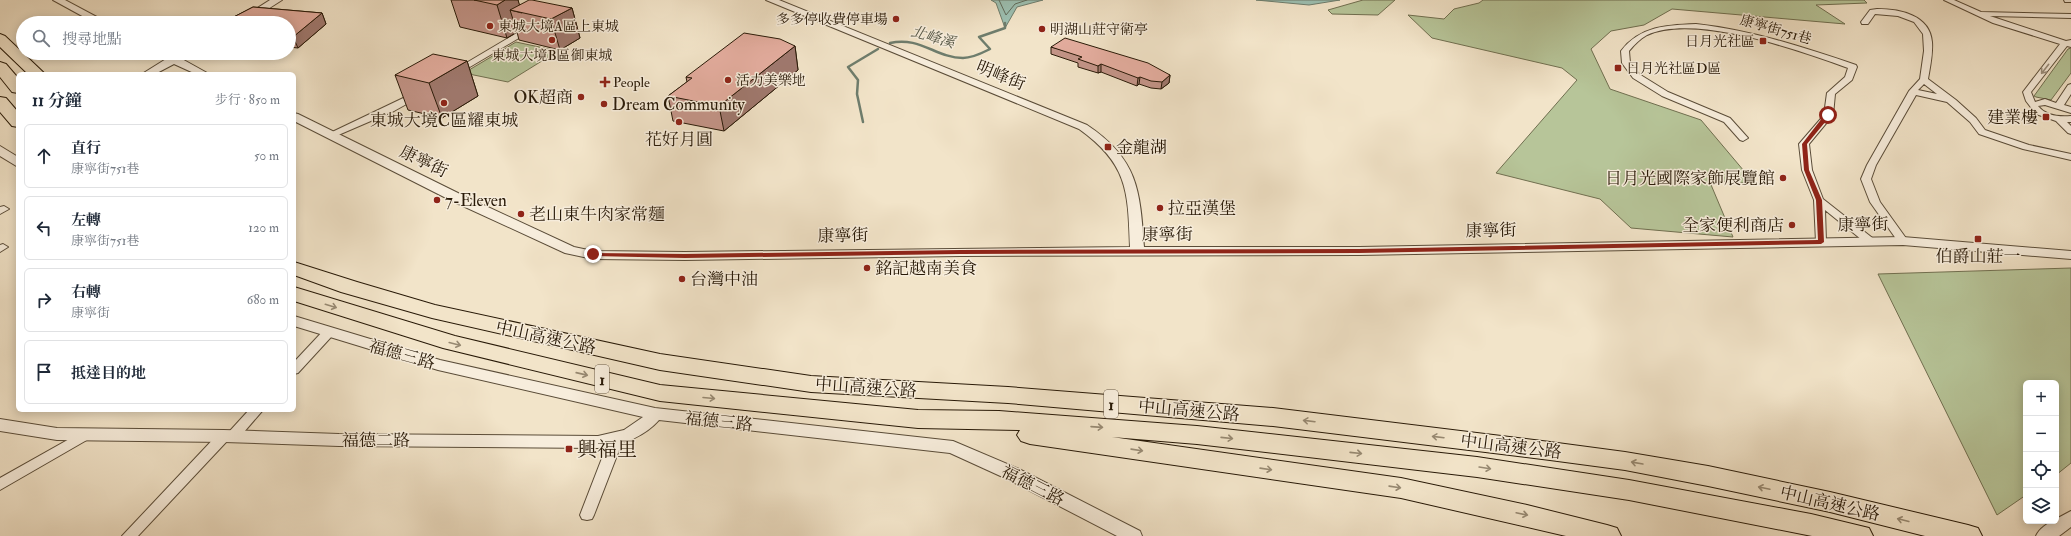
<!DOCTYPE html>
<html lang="zh-TW">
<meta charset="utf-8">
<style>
body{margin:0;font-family:"IM FELL Double Pica","Noto Serif TC",serif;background:#f6f6f7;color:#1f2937}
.controls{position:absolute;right:12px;bottom:12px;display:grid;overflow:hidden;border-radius:6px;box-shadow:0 2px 10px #0003}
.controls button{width:36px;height:36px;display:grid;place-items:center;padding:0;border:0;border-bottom:1px solid #e0e1e3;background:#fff;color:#1f2937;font:20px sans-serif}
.stop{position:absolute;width:12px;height:12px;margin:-9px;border:3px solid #8f2418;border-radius:50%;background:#fff}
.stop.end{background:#8f2418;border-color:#fff;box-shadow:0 1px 4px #0008}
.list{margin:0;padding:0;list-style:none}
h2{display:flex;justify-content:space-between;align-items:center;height:52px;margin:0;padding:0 16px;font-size:17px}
h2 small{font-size:13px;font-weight:400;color:#747a83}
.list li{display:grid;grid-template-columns:26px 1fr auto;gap:12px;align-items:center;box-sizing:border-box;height:64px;margin:0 8px 8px;padding:0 8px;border:1px solid #e0e1e3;border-radius:6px}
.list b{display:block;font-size:15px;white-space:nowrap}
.list p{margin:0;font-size:13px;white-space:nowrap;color:#747a83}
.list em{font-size:13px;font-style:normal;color:#747a83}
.icon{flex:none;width:22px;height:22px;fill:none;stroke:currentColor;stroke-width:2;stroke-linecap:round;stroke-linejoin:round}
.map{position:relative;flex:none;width:2071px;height:536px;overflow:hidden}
.search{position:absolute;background:#fff;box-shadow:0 2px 10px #0003;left:16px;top:16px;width:280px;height:44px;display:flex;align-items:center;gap:10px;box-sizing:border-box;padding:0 14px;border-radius:22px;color:#747a83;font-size:15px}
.panel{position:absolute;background:#fff;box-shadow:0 2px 10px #0003;left:16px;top:72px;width:280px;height:340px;border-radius:6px}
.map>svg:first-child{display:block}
</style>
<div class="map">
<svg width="2071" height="536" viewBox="0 0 2071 536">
<rect width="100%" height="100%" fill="#f2e4c9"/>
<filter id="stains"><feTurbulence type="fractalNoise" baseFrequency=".005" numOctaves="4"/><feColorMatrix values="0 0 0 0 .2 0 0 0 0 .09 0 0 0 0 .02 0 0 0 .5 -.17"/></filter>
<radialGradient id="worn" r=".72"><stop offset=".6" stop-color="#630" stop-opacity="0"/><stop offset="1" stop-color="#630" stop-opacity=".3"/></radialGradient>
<path fill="#b7c599" stroke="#706f50" d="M1363 0H1395L1378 15 1332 14 1328 10Z
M1483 0H1864L1867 3 1816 5 1845 24 1672 9 1644 25 1611 31 1591 49 1610 89 1701 120 1755 184 1709 180 1733 237 1631 228 1600 199 1496 173 1577 80 1562 68 1432 38 1408 15 1444 19 1454 9 1479 3Z
M516 42 558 51 508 82 464 73Z
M2071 48V73L2051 100 2036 97 2034 96 2068 49Z
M2071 268V463L2056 475V383H2026V495L1997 515 1878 274Z"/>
<path fill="#9cbfb1" stroke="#6e7d6d" d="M991 0H1043L1017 7 1005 28 996 3Z
M1256 0H1340L1309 5Z"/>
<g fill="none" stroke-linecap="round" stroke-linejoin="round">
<path stroke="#626c5c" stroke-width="1" d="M999 0 1006 15 1015 4 1027 0"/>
<path stroke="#6e7d6d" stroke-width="2.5" d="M890 43C920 36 936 58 963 58 973 58 982 53 990 49L979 37 1005 28V23
M863 122 857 94 858 80 848 67 878 49"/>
<defs>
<path id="minor" d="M1944 0H1954L1981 12 2071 14V18L1990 16 2066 41 2071 40V47L2067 46 2031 92 2035 102 2045 99 2056 103 2068 85 2071 84V94L2064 105 2071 107V113L2045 105 2038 106C2046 116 2059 117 2071 116V122H2067L2071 126V134L2068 133 2056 121 2036 114 2026 101 2023 92 2060 44 1993 23Z
M2064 0H2071V2H2065Z
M1877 9C1900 9 1930 15 1932 42 1933 54 1930 67 1928 79L1956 100 1976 118 1985 130 2029 145 2071 154V160L2023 149 1979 134 1970 122 1947 102 1916 95 1876 165 1871 179 1880 202 1908 241 1903 244 1899 243 1870 202 1861 179 1867 165 1909 91 1920 79 1924 51 1923 34 1914 22 1898 16 1875 14 1868 24H1862L1861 22 1870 10ZM1924 84 1937 94 1918 90Z
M1696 24C1751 30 1803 47 1856 65L1857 67 1852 80 1835 94 1833 115 1809 144 1812 170 1823 199 1875 240 1876 242 1875 244H1867L1825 210 1826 242 1821 245 1817 244 1816 242 1814 200 1802 170 1799 144 1824 115 1827 93 1845 77 1848 68C1801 51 1695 13 1647 35 1640 39 1634 45 1629 51L1630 63 1639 74 1668 92 1730 118 1748 138 1743 141 1740 140 1724 122 1662 96 1633 78 1622 63 1621 51C1640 26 1667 25 1696 24Z
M527 27 534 29 458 74H452L451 72Z
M418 91 421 92V96L394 111 336 136 333 137 328 134Z
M4 206 9 209 0 214V207Z
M3 244 8 247 0 252V245Z
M328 329 334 333 332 336 298 373 294 374V362L324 330Z
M249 410H263L238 439H229L138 536H122L219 433H228Z
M87 429 92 431 94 434 92 437 0 490V478Z
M616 435 621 437 623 440 594 515 592 519 587 520 582 519 580 515 609 440 611 437Z"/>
<path id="tertiary" d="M53 0H65L108 23H95Z
M270 0H282L246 23H234Z
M766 0H779L1087 125C1138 159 1140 190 1144 247H1359L1903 237 2071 251V259L1903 245 1359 255 961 256 685 260 593 259 565 253 452 201 294 121V113L298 114 462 195 574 247 593 251 685 252 1130 247C1128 191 1128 164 1079 129Z
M156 53H169L174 55 178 53H191L182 59 209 74H196L174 64 155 74H142L166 59Z
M0 146 18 157V167L0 156Z
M294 316 440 360 655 408 953 441 1019 469 1140 531 1142 536H1117L1007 479 950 453 659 420C643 438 621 445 598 448L339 446 224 442 57 440 0 431V419L57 428 224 430 339 434 598 436 624 430 643 417 438 370 294 326Z
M2071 511V527L2059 536H2036C2039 529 2048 522 2056 521V519Z"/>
<path id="motorway" d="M0 34 5 36 45 74H28L0 47Z
M0 62 6 64 18 78V93L12 92 0 77Z
M0 97 6 98 18 112V127L12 126 0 112Z
M294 262 357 282 435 305 660 354 811 376 1008 387 1273 408 1550 442 1625 452 1708 466 1830 492 1968 525 1978 528 1982 536H1925L1830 512 1708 486 1625 470 1550 460 1273 426 1008 403 811 392 660 370 432 318 341 292 294 275Z
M294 287 455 336 660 385 918 410 999 411 1197 426 1477 457 1629 480 1811 514 1869 528 1873 536H1812L1629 500 1477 477 1197 444 1112 437 1401 478 1527 505 1607 525 1617 528 1621 536H1566L1401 498 1030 444 1021 441 1017 435 1020 430 918 428 660 401 443 348 294 301Z"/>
</defs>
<use href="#minor" stroke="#5a4c38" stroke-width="2"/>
<use href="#tertiary" stroke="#5a4c38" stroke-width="2"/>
<use href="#motorway" stroke="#281907" stroke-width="2"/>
<use href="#minor" fill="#f7eddc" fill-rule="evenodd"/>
<use href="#tertiary" fill="#f7eddc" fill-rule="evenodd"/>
<use href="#motorway" fill="#f2e4c9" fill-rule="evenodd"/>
</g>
<path fill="#c49589" stroke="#281907" d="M451 0H518L519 5 572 8 580 38 560 50 519 40 517 32 507 38 460 27Z
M253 7 322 13 326 24 298 48 289 47V23H225L224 22Z
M795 46 798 70 724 131 673 121 668 96 687 82 686 77Z
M1051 47 1170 75 1169 83 1161 89 1151 88 1139 84 1137 86 1101 72 1098 73 1078 67V63L1051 54Z
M467 61 478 96 442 118 408 110 395 75Z"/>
<path fill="#a0796f" stroke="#281907" d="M505 0H518L522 13 510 10 517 32 507 38 497 5Z
M572 8 580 38 560 50 551 19Z
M322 13 326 24 298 48 293 37Z
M795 46 798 70 724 131 719 106Z
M467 61 478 96 442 118 429 83Z
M1101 64V72L1098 73V66Z
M1170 75 1169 83 1161 89 1162 82Z
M1140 77 1139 84 1137 86 1138 78Z"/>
<path fill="#e4ad9f" stroke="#281907" d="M474 0H505L497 5Z
M529 0H532L572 8 551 19 510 10Z
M253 7 322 13 293 37H289V23H227L224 22Z
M744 33 780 39 795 46 719 106 668 96 692 78 686 77Z
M1065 38 1148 63 1170 75 1162 82 1151 81 1140 77 1138 78 1101 64 1098 66 1078 59 1082 57 1051 47Z
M433 54 467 61 429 83 395 75Z"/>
<defs><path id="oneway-shaft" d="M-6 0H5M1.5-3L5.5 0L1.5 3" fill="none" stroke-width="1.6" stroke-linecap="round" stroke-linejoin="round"/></defs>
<use stroke="#9a8e7c" href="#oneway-shaft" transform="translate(2045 69) rotate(128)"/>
<g stroke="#978972">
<use href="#oneway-shaft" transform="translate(331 306) rotate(17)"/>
<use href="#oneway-shaft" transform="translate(455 344) rotate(14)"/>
<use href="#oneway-shaft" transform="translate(582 374) rotate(13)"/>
<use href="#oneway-shaft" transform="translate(709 398) rotate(5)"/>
<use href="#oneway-shaft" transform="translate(1309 421) rotate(-173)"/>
<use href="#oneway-shaft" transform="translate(1097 427) rotate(4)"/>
<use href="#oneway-shaft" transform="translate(1438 437) rotate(-173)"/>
<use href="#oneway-shaft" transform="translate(1227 438) rotate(6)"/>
<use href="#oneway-shaft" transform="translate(1137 450) rotate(8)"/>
<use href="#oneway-shaft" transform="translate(1356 453) rotate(6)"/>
<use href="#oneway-shaft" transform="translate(1637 463) rotate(-170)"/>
<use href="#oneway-shaft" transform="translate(1485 468) rotate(9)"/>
<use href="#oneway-shaft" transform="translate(1266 469) rotate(8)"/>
<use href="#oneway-shaft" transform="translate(1395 487) rotate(8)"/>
<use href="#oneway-shaft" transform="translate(1764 488) rotate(-168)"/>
<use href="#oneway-shaft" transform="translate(1522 514) rotate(12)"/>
<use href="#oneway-shaft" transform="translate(1903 520) rotate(-166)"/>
</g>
<path fill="#8f2418" d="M1826 113 1831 115 1807 144 1809 170 1822 200 1824 242 1821 244 1359 253 960 254 685 258 593 256 590 254 593 253 685 254 960 250 1359 249 1818 240 1816 200 1804 170 1802 144Z"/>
<g fill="#8f2418" stroke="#f7eddc" stroke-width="1.5">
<circle cx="896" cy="19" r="4"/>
<circle cx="490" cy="26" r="4"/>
<circle cx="1042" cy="29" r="4"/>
<circle cx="552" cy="40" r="4"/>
<rect x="1759" y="37" width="8" height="8" rx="2"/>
<rect x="1614" y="64" width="8" height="8" rx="2"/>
<circle cx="728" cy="80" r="4"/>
<path d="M603 76h4v4h4v4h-4v4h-4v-4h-4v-4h4z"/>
<circle cx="581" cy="97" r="4"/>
<circle cx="444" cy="103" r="4"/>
<circle cx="604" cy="104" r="4"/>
<rect x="2042" y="113" width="8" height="8" rx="2"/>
<circle cx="679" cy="122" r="4"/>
<rect x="1104" y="143" width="8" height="8" rx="2"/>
<circle cx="1783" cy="178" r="4"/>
<circle cx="437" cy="200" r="4"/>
<circle cx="1160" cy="208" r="4"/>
<circle cx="521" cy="214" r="4"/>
<circle cx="1792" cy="225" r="4"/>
<rect x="1974" y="235" width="8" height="8" rx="2"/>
<circle cx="867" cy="268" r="4"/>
<circle cx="682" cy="279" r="4"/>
<rect x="565" y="445" width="8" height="8" rx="2"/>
</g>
<g text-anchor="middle" stroke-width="3" stroke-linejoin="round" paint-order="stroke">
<g font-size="14" fill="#281907" stroke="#f7eddc" text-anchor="start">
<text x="888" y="24" text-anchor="end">多多停收費停車場</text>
<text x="498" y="31">東城大境A區上東城</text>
<text x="1050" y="34">明湖山莊守衛亭</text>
<text x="1755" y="46" text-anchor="end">日月光社區</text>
<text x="552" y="60" text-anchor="middle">東城大境B區御東城</text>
<text x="1626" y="73">日月光社區D區</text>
<text x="736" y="85">活力美樂地</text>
<text x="613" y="87">People</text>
</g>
<g font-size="14" fill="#281907" stroke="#f7eddc">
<text transform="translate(1776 29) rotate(16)" y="5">康寧街751巷</text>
</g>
<g font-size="15" font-style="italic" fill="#515342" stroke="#f7eddc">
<text transform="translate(933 37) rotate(16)" y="5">北峰溪</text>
</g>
<g fill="#f7eddc" stroke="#665947" stroke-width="1">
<rect x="595" y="365" width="14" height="28" rx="3"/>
<rect x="1104" y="390" width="14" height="28" rx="3"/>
</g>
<g font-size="16" font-weight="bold" fill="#281907">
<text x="602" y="385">1</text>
<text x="1111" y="410">1</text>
</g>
<g font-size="17" fill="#281907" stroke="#f7eddc">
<text transform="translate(1001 75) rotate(22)" y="6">明峰街</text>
<text transform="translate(424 161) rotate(26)" y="6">康寧街</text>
<text transform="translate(1863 224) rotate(-1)" y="6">康寧街</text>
<text transform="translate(1491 230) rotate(-1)" y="6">康寧街</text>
<text x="1167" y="240">康寧街</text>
<text transform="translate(843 235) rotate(-1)" y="6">康寧街</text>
<text transform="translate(546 337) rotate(12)" y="6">中山高速公路</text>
<text transform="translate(402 354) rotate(16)" y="6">福德三路</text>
<text transform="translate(866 387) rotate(4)" y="6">中山高速公路</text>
<text transform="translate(1189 410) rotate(5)" y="6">中山高速公路</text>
<text transform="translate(719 421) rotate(6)" y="6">福德三路</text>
<text x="376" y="446">福德二路</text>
<text transform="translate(1511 446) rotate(7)" y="6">中山高速公路</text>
<text transform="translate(1033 485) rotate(27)" y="6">福德三路</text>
<text transform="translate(1830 503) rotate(13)" y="6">中山高速公路</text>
</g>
<g font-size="17" fill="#281907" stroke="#f7eddc" text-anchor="start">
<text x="573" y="103" text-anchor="end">OK超商</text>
<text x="612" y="110">Dream Community</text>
<text x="2038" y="123" text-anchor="end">建業樓</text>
<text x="444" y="126" text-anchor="middle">東城大境C區耀東城</text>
<text x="679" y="145" text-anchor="middle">花好月圓</text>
<text x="1116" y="153">金龍湖</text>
<text x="1775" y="184" text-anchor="end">日月光國際家飾展覽館</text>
<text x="445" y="206">7-Eleven</text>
<text x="1168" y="214">拉亞漢堡</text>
<text x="529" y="220">老山東牛肉家常麵</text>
<text x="1784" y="231" text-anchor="end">全家便利商店</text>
<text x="1978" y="262" text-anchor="middle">伯爵山莊一</text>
<text x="875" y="274">銘記越南美食</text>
<text x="690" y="285">台灣中油</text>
</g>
<g font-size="20" fill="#281907" stroke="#f7eddc" text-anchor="start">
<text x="577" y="456">興福里</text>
</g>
</g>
<rect width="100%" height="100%" filter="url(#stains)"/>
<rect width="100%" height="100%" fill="url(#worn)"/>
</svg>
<div class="controls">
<button>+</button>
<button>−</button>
<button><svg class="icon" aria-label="locate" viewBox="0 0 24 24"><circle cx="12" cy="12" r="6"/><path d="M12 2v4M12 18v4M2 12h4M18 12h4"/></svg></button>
<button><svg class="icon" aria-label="layers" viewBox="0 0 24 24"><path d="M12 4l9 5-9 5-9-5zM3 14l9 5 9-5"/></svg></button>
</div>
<div class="stop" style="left:1828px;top:115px"></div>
<div class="stop end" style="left:593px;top:254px"></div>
<div class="search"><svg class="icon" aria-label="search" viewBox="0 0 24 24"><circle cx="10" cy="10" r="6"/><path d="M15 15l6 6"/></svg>搜尋地點</div>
<section class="panel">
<h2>11 分鐘<small>步行 · 850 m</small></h2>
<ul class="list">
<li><svg class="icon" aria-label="ahead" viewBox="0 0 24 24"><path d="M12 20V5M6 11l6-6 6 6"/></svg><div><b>直行</b><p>康寧街751巷</p></div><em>50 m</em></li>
<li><svg class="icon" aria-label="left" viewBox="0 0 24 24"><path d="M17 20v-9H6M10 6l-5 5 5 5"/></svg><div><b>左轉</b><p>康寧街751巷</p></div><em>120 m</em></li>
<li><svg class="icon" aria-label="right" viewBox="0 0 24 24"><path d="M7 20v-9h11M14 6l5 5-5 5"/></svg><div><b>右轉</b><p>康寧街</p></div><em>680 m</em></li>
<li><svg class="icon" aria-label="arrive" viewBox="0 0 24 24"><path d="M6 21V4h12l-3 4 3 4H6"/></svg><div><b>抵達目的地</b></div></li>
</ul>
</section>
</div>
